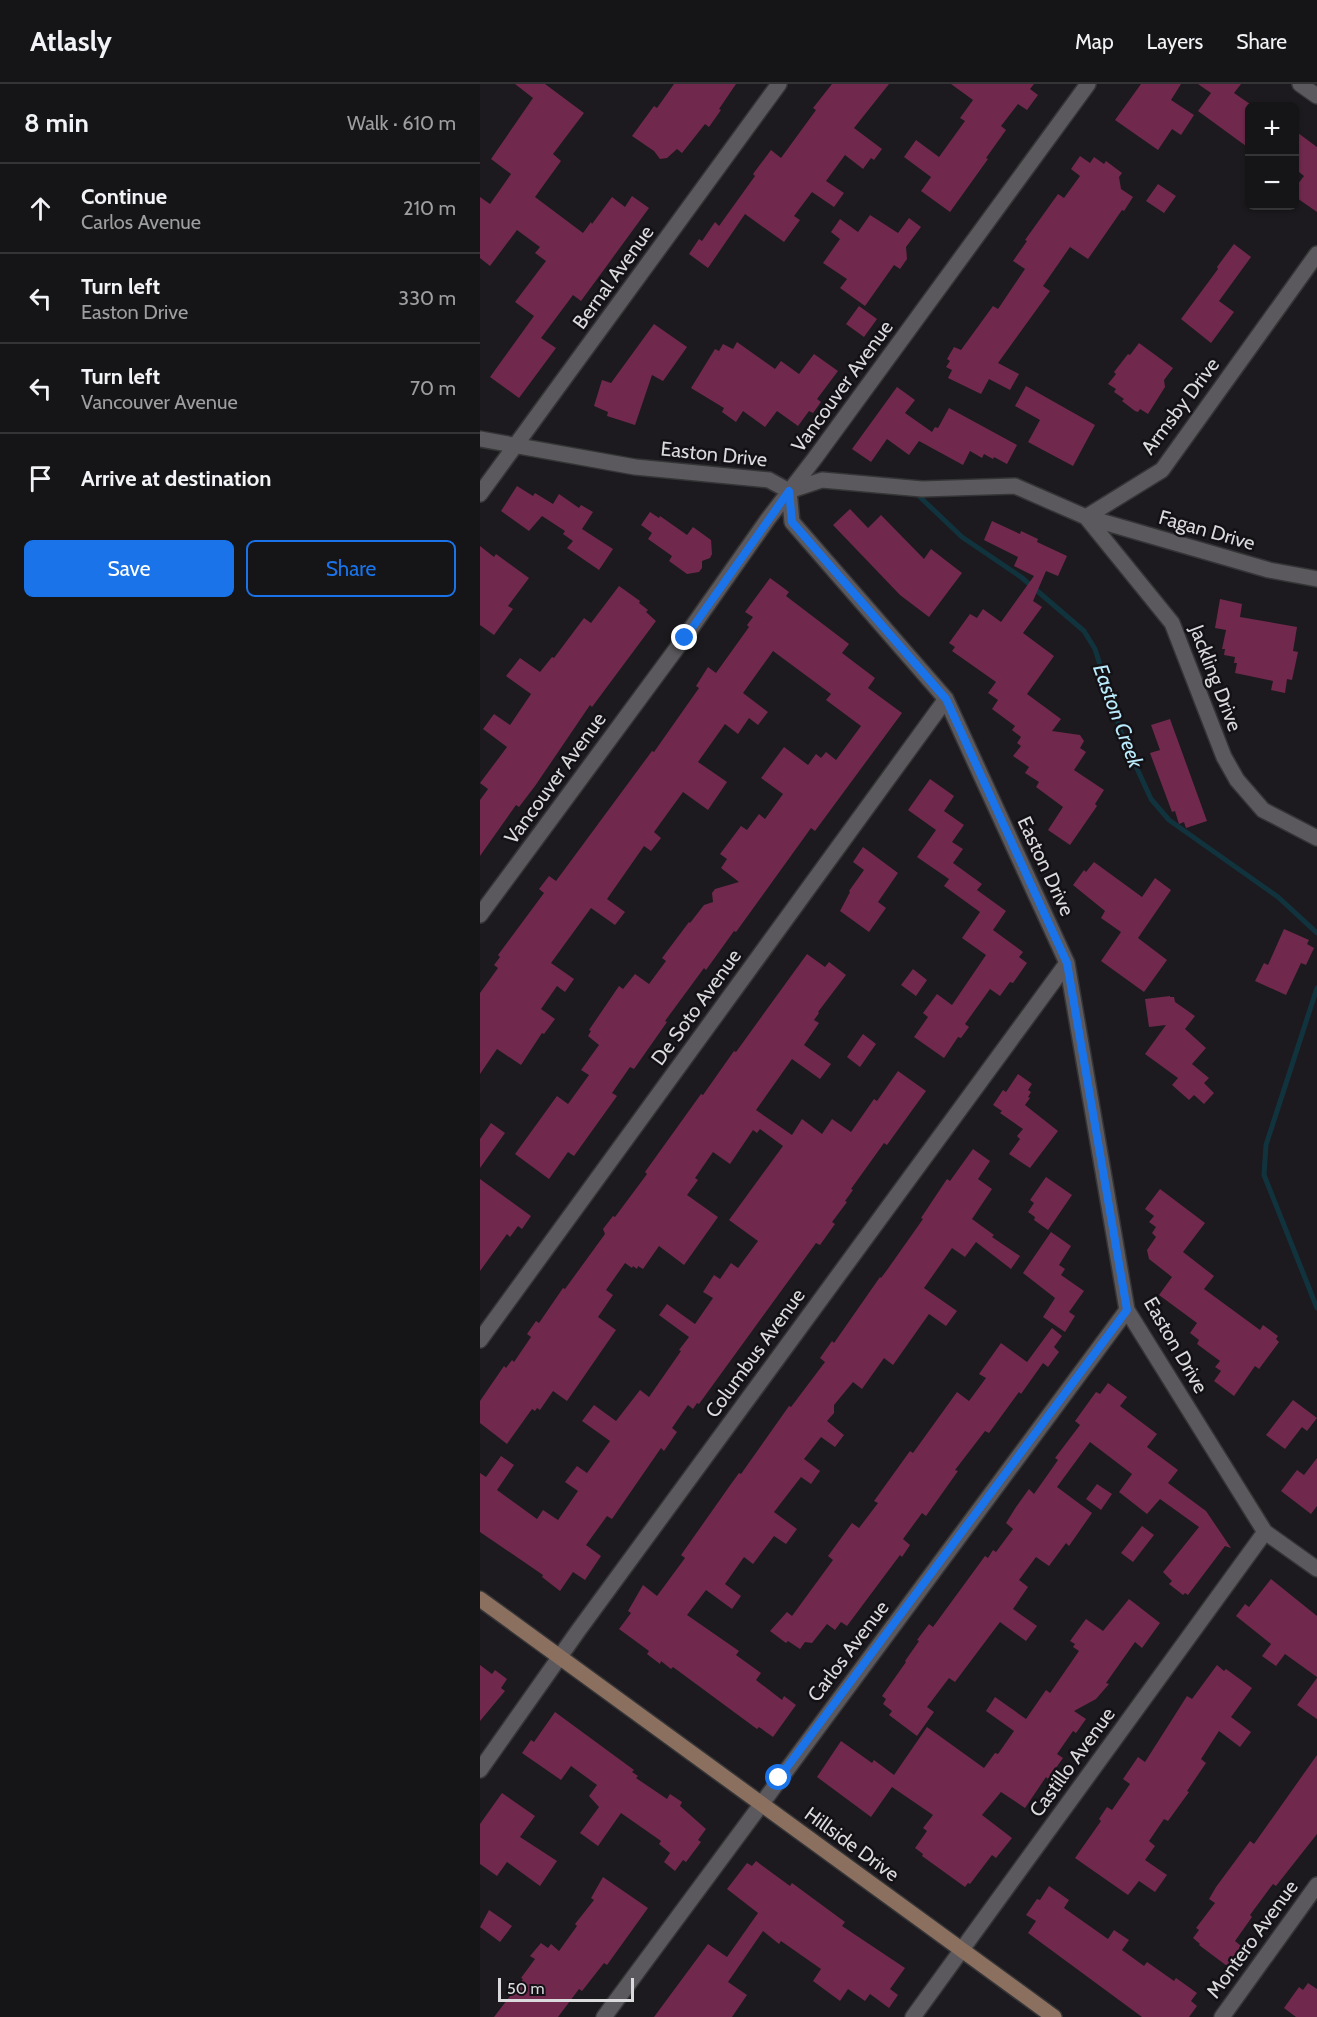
<!DOCTYPE html>
<meta charset="utf-8">
<style>
body{margin:0;font-family:Cabin,sans-serif;background:#222123;color:#f1f3f6}
.controls{position:absolute;right:18px;top:18px;display:grid;overflow:hidden;border-radius:9px;box-shadow:0 2px 4px #0004}
.controls button{width:54px;height:54px;display:grid;place-items:center;padding:0;border:0;border-bottom:2px solid #343335;background:#151416;color:#f1f3f6;font:30px sans-serif}
.scale{position:absolute;left:18px;bottom:15px;width:136px;box-sizing:border-box;padding-left:6px;border:3px solid #dadadc;border-top:0;font-size:16px;line-height:21px;white-space:nowrap;color:#dadadc;-webkit-text-stroke:4px #131115;paint-order:stroke}
.stop{position:absolute;width:18px;height:18px;margin:-14px;border:4px solid #1a73e8;border-radius:50%;background:#fff}
.stop.end{background:#1a73e8;border-color:#fff;box-shadow:0 2px 6px #0008}
.list{margin:0;padding:0;list-style:none}
h2{display:flex;justify-content:space-between;align-items:center;height:78px;margin:0;padding:0 24px;font-size:26px}
h2 small{font-size:20px;font-weight:400;color:#9d9ea1}
.list li{display:grid;grid-template-columns:39px 1fr auto;gap:18px;align-items:center;box-sizing:border-box;height:90px;padding:0 24px;border-top:2px solid #343335}
.list b{display:block;font-size:22px;white-space:nowrap}
.list p{margin:0;font-size:20px;white-space:nowrap;color:#9d9ea1}
.list em{font-size:20px;font-style:normal;color:#9d9ea1}
.actions{display:flex;gap:12px;padding:18px 24px}
.actions a{flex:1;padding:14px 0;border:2px solid #1a73e8;border-radius:9px;text-align:center;font-size:21px;color:#1a73e8}
.actions .main{background:#1a73e8;color:#fff}
.icon{flex:none;width:33px;height:33px;fill:none;stroke:currentColor;stroke-width:2;stroke-linecap:round;stroke-linejoin:round}
.map{position:relative;flex:none;width:837px;height:1933px;overflow:hidden}
header{display:flex;align-items:center;gap:36px;box-sizing:border-box;height:84px;padding:0 30px;background:#151416;border-bottom:2px solid #343335}
header strong{font-size:28px}
nav{display:flex;gap:33px;margin-inline-start:auto;font-size:21px}
main{display:flex}
aside{flex:1;background:#151416}
.map>svg:first-child{display:block}
</style>
<header>
<strong>Atlasly</strong>
<nav><a>Map</a><a>Layers</a><a>Share</a></nav>
</header>
<main>
<aside>
<h2>8 min<small>Walk · 610 m</small></h2>
<ul class="list">
<li><svg class="icon" aria-label="ahead" viewBox="0 0 24 24"><path d="M12 20V5M6 11l6-6 6 6"/></svg><div><b>Continue</b><p>Carlos Avenue</p></div><em>210 m</em></li>
<li><svg class="icon" aria-label="left" viewBox="0 0 24 24"><path d="M17 20v-9H6M10 6l-5 5 5 5"/></svg><div><b>Turn left</b><p>Easton Drive</p></div><em>330 m</em></li>
<li><svg class="icon" aria-label="left" viewBox="0 0 24 24"><path d="M17 20v-9H6M10 6l-5 5 5 5"/></svg><div><b>Turn left</b><p>Vancouver Avenue</p></div><em>70 m</em></li>
<li><svg class="icon" aria-label="arrive" viewBox="0 0 24 24"><path d="M6 21V4h12l-3 4 3 4H6"/></svg><div><b>Arrive at destination</b></div></li>
</ul>
<div class="actions"><a class="main">Save</a><a>Share</a></div>
</aside>
<div class="map">
<svg width="837" height="1933" viewBox="0 0 837 1933">
<rect width="100%" height="100%" fill="#1c1a1e"/>
<g fill="none" stroke-linecap="round" stroke-linejoin="round">
<path stroke="#11333e" stroke-width="5" d="M440 413 482 453 541 493 604 547 615 565 643 654 671 715 689 736 798 813 837 849
M837 904 786 1061 784 1091 837 1224"/>
</g>
<path fill="#70294d" d="M35 0H65L104 29 73 70 81 77 55 113 103 149 111 138 112 140 132 113 145 123 152 112 169 124 101 217 93 211 61 254 76 264 39 314 10 293 54 232 35 218 66 177 55 169 60 163 37 146 10 182 0 174V113L10 120 31 90 11 75 53 14Z
M194 0H256L239 25 241 26 229 43 225 40 202 69 197 65 187 74 180 75 174 67 152 52 174 22 177 24Z
M352 0H409L374 44 402 65 394 76 391 74 383 85 365 71 346 97 364 109 354 123 332 108 314 132 320 136 304 158 265 130 228 184 209 170 219 155 222 157 235 138 239 142 275 92 273 90 291 66 301 74 336 26 333 24Z
M471 0H554L550 5 558 11 547 26 538 20 521 42 526 46 506 74 508 75 470 128 441 107 451 93 424 73 436 56 459 73 485 37 480 34 493 16Z
M661 0H701L691 16 714 31 701 51 692 45 678 66 635 36Z
M718 0H761L754 9 770 20V65L718 27 731 9Z
M814 46 837 63V128L814 112V105L824 92 814 84Z
M600 72 610 79 614 73 624 80 626 77 642 89 639 93 641 105 653 113 644 127 642 126 608 175 590 163 563 202 570 207 518 279 539 290 530 306 509 295 501 310 468 294 472 286 466 283 470 277 467 275 474 263 481 266 513 222 518 225 545 185 533 177 547 157 545 156 578 110 584 114 600 92 591 85Z
M678 100 696 112 684 129 666 117Z
M390 131 418 149 429 134 441 143 426 163 427 175 420 185 414 181 385 222 360 204 367 195 343 179 360 155 351 148 360 135 378 148Z
M754 160 771 173 739 217 754 228 731 259 701 235 738 185 737 183Z
M379 222 397 235 384 253 366 240Z
M174 240 207 263 183 297 172 291 155 341 127 332 128 328 114 322 122 296 131 299Z
M257 258 295 285 301 277 319 290 334 270 358 287 337 315 341 318 333 329 329 327 318 342 297 327 285 343 263 327 256 338 242 328 244 324 211 304 235 265 239 267 243 260 253 265Z
M659 259 693 284 684 296 685 303 668 330 660 325 658 328 655 327 642 317 644 315 634 308 636 305 628 300 636 290 634 288 648 270 650 271Z
M546 302 615 341 593 382 548 358 560 336 535 322Z
M417 303 435 316 425 329 452 348 455 343 458 344 469 324 537 361 527 380 514 373 513 375 504 370 502 374 490 367 483 381 439 357 429 371 407 355 391 378 372 365Z
M37 402 53 412 55 409 73 420 79 410 99 424 101 421 113 428 102 445 133 465 119 486 87 464 93 457 83 450 85 447 62 432 49 447 21 427Z
M370 425 388 444 401 431 444 475 451 465 482 489 449 533 420 511 353 441Z
M170 428 179 434 180 432 207 451 213 443 231 456 232 470 230 474 222 477V484L219 488 207 490 189 477 192 472 168 455 172 449 161 441Z
M512 437 540 450 541 447 558 455 557 458 587 472 578 492 566 487 553 517 562 523 543 549 574 572 547 610 581 635 572 647 600 651 604 657 600 664 606 668 594 686 624 706 615 720 617 722 590 761 568 746 583 723 556 703 559 698 545 689 549 683 533 672 541 662 537 659 541 653 532 646 535 642 512 625 518 616 508 609 516 598 472 567 475 563 469 559 490 530 497 534 503 525 521 538 554 492 534 482 538 473 504 456Z
M0 462 14 473 16 470 49 494 28 522 33 525 14 551 0 541Z
M290 494 309 508 306 512 369 560 362 569 395 594 388 604 422 629 335 747 331 744 256 848 254 847 226 886 224 884 185 937 187 938 154 985 150 983 132 1009 137 1012 94 1072 88 1068 69 1095 35 1070 77 1012 88 1020 109 991 101 986 119 961 108 952 111 947 109 946 139 902 143 905 155 890 169 900 186 877 182 874 209 838 210 839 224 821 233 818 232 809 235 805 259 798 241 784 247 775 240 770 261 742 267 746 279 730 285 735 303 710 281 694 304 663 328 681 336 670 341 674 346 668 356 676 381 642 346 616 351 610 293 567 263 609 288 628 278 641 269 634 258 650 245 640 218 678 247 698 228 726 203 708 174 748 181 754 171 767 164 762 127 815 145 828 135 841 111 824 71 879 94 895 85 908 77 902 61 925 75 935 64 950 62 949 41 981 17 965 0 990V909L18 884 14 881 20 873 18 871 64 809 59 805 69 792 76 797 172 667 174 668 219 604 216 602 228 583 236 589 269 543 267 541 273 533 265 528Z
M139 502 160 517 159 519 168 526 166 528 176 537 112 623 110 621 55 702 39 723 36 721 0 772V716L8 705 0 699 27 663 3 645 14 630 30 641 51 610 26 592 40 574 60 588 72 573 74 574 104 534 111 539Z
M740 515 762 520 760 533 817 543 813 567 818 568 812 596 807 595 805 609 791 606 793 597 755 589 757 579H754L755 573 744 571 745 565H742L746 546 735 544Z
M690 635 727 737 706 744 704 738 699 740 695 727 692 728 670 669 680 666 671 641Z
M450 695 474 712 464 727 484 741 472 758 483 765 473 779 502 800 497 806 526 827 513 846 543 868 539 873 547 879 533 899 530 898 520 912 510 905 485 940 489 943 481 954 478 953 464 974 434 953 448 933 443 929 457 910 472 921 506 871 482 854 500 828 464 802 469 795 437 773 456 746 428 726Z
M383 763 418 789 398 818 406 824 389 848 360 827 370 808 369 807 384 786 373 778Z
M614 778 662 813 675 794 691 806 658 854 687 876 664 908 621 877 641 848 621 834 625 827 593 801 604 786 606 788Z
M804 845 829 856 827 860 834 864 826 881 821 879 806 911 775 897 784 879 788 881Z
M327 870 345 883 349 878 366 891 338 928 339 929 334 936 339 939 324 961 351 980 340 995 312 975 276 1026 312 1051 322 1035 342 1050 352 1035 371 1048 394 1015 397 1017 418 987 446 1007 407 1061 404 1059 371 1105 373 1106 365 1117 367 1118 352 1138 355 1140 340 1161 336 1159 219 1320 217 1319 213 1325 208 1321 192 1344 197 1348 184 1367 181 1364 132 1435 127 1432 106 1461 121 1472 105 1496 93 1488 80 1507 62 1493 63 1491 0 1448V1389L6 1393 21 1372 34 1381 17 1406 57 1435 63 1426 78 1436 98 1407 85 1398 97 1382 107 1389 130 1357 102 1337 114 1321 136 1337 160 1306 169 1313 201 1267 199 1266 209 1253 179 1231 187 1220 215 1240 233 1214 223 1208 234 1191 240 1195 251 1179 258 1184 278 1157 249 1136 303 1062 280 1045 277 1049 273 1046 250 1080 233 1068 215 1094 218 1096 207 1111 238 1133 204 1181 179 1162 163 1185 158 1182 157 1185 153 1182 152 1184 145 1179 126 1206 133 1211 118 1233 136 1246 87 1317 73 1307 60 1326 57 1324 55 1327 52 1325 27 1360 0 1339V1317L24 1282 26 1284 32 1276 34 1278 51 1253 47 1250 56 1237 59 1239 83 1204 85 1205 125 1150 123 1145 133 1132 135 1133 167 1090 165 1088 221 1010 223 1011 254 967 256 968Z
M433 885 447 896 436 912 421 901Z
M690 912V913H694L695 918 715 932 705 945 726 964 712 980 729 994 724 999 734 1009 724 1020 714 1011 709 1016 692 1001 698 994 665 970 686 941 669 943 665 915Z
M383 950 396 960 380 983 367 973Z
M538 990 552 1000 548 1006 551 1008 548 1013 550 1014 545 1021 578 1047 550 1084 529 1070 540 1055 537 1052 543 1045 520 1029 522 1027 513 1021 523 1006 526 1008Z
M11 1039 25 1049 0 1084V1055Z
M493 1065 510 1077 498 1095 512 1105 492 1135 514 1151 512 1153 540 1172 531 1185 496 1158 485 1173 472 1164 444 1204 477 1227 466 1242 449 1230 413 1281 404 1274 382 1305 373 1298 354 1321V1329L347 1337 364 1351 355 1363 341 1353 324 1375 340 1387 331 1400 321 1393 294 1428 317 1445 306 1460 294 1452 273 1480 264 1473 245 1500 261 1512 252 1525 226 1506 207 1531 259 1567 256 1571 281 1589 276 1596 302 1616 304 1612 316 1621 293 1653 279 1643 277 1645 193 1583 191 1585 181 1577 180 1580 167 1570 169 1567 139 1545 151 1529 148 1527 163 1501 177 1512 205 1474 201 1471 251 1400 259 1389 261 1390 309 1322 311 1323 345 1278 340 1274 352 1257 354 1259 400 1193 401 1194 407 1186 443 1135 441 1134 467 1095 470 1097Z
M566 1093 592 1111 568 1146 554 1136 555 1133 548 1128 554 1119 550 1116Z
M0 1095 51 1132 42 1145 38 1142 30 1153 27 1150 0 1187Z
M680 1105 725 1139 703 1168 734 1192 724 1205 780 1246 783 1241 798 1252 796 1255 799 1258 779 1285 775 1282 754 1312 734 1297 741 1287 735 1283 740 1277 717 1260 719 1256 710 1249 717 1239 679 1211 692 1193 669 1175 667 1166 676 1153 672 1149 676 1143 669 1138 674 1132 665 1125Z
M571 1148 591 1162 579 1181 585 1185 581 1191 604 1207 589 1228 595 1232 585 1248 563 1233 575 1214 543 1189Z
M572 1244 582 1252 574 1263 579 1268 568 1283 563 1279 541 1310 539 1308 509 1349 505 1347 475 1386 478 1387 446 1432 442 1429 423 1455 430 1461 422 1473 420 1471 367 1542 361 1538 355 1546 347 1540 332 1559 325 1558 320 1565 308 1557 306 1559 290 1547 307 1528 312 1532 353 1476 348 1472 372 1439 379 1444 398 1419 394 1417 430 1367 433 1369 477 1308 489 1317 506 1294 499 1290 521 1259 547 1278Z
M628 1299 647 1313 640 1322 677 1350 667 1363 698 1386 688 1399 726 1427 751 1464 745 1462 708 1511 705 1509 703 1511 689 1500 692 1497 683 1488 719 1443 680 1415 667 1430 639 1408 652 1390 610 1358 577 1403 612 1429 589 1462 586 1459 569 1482 556 1473 539 1496 548 1503 533 1525 557 1542 546 1557 520 1538 475 1598 469 1594 447 1623 454 1628 437 1652 409 1631 412 1627 403 1620 406 1615 402 1612 426 1578 425 1577 439 1557 437 1556 449 1540 453 1543 505 1472 508 1474 513 1466 516 1468 533 1445 526 1439 536 1423 549 1405 554 1410 578 1376 575 1374 600 1341 595 1337 616 1308 620 1310Z
M813 1316 837 1334 827 1347 822 1343 805 1365 786 1351Z
M837 1374V1422L831 1430 801 1407 817 1386 824 1391Z
M617 1400 632 1410 621 1426 606 1415Z
M662 1442 674 1451 653 1478 641 1469Z
M791 1495 837 1532V1593L805 1570 796 1582 782 1572 791 1560 756 1532 765 1520 769 1523Z
M649 1515 680 1539 662 1564 655 1558 626 1599 629 1600 616 1615 594 1627 606 1635 596 1649 593 1647 577 1670 583 1674 568 1695 566 1693 545 1724 521 1708 502 1731 532 1754 516 1774 512 1771 490 1800 488 1799 485 1803 442 1772 443 1770 435 1764 447 1747 443 1744 453 1731 412 1703 391 1733 337 1693 361 1657 392 1679 394 1676 414 1691 447 1643 504 1684 515 1669 518 1670 534 1647 506 1627 515 1613 546 1635 566 1606 570 1609 599 1567 593 1563 595 1560 590 1557 606 1535 623 1547Z
M0 1581 12 1590 15 1586 27 1595 21 1604 25 1607 0 1637Z
M737 1581 744 1587 746 1585 772 1604 751 1633 771 1648 760 1663 739 1647 721 1675 726 1679 707 1707 709 1708 688 1737 684 1735 669 1757 675 1762 665 1776 687 1791 675 1808 659 1797 648 1811 595 1774 621 1737 619 1735 627 1723 632 1726 650 1700 643 1695 658 1673 665 1678 707 1612 712 1615Z
M837 1594V1635L817 1621Z
M75 1628 154 1686 152 1688 158 1692 156 1694 187 1715 190 1710 202 1718 200 1722 226 1745 218 1756 221 1758 206 1778 203 1776 195 1787 184 1778 190 1769 179 1760 181 1757 141 1729 118 1762 100 1749 119 1723 109 1712 117 1701 91 1682 81 1696 42 1669 51 1656 54 1658Z
M837 1671V1750L796 1802 793 1800 770 1831 772 1833 755 1857 761 1862 747 1882 719 1861 720 1860 713 1854 719 1846 716 1844 735 1819 729 1815 736 1803 770 1757 774 1760Z
M22 1709 55 1732 40 1753 77 1777 60 1802 27 1778 17 1792 0 1780V1740Z
M276 1777 310 1802 312 1799 365 1838 362 1842 425 1884 410 1905 418 1911 409 1924 390 1910 385 1917 368 1905 360 1917 333 1897 341 1885 301 1857 299 1860 283 1847 248 1898 267 1911 252 1933H174L228 1860 247 1873 278 1829 247 1805 267 1779 272 1782Z
M123 1793 168 1824 127 1881 124 1879 102 1907 99 1905 78 1933H14L43 1895 41 1894 55 1875 50 1872 61 1859 68 1864 71 1860 79 1867 97 1842 95 1840 114 1816 111 1814Z
M569 1802 589 1816 584 1824 628 1855 634 1846 649 1856 642 1866 664 1882 667 1878 694 1897 696 1894 717 1909 711 1917 717 1922 709 1933H662L548 1849 556 1837 546 1831 557 1815 560 1816Z
M9 1826 32 1842 20 1858 0 1843Z
M828 1899 837 1905V1933H816L804 1924 819 1903 823 1906Z"/>
<g fill="none" stroke-linecap="round" stroke-linejoin="round">
<defs>
<path id="street" d="M820 0 837 12
M0 355 155 383 289 396 309 407
M309 407 312 438 466 615 587 879 647 1226 785 1448 837 1485
M309 407 342 396 442 405 535 402 606 433 682 386 837 170
M0 410 299 0
M606 433 692 539 744 673 757 696 783 726 837 754
M606 433 789 486 837 495
M0 831 205 553 288 435 335 374 608 0
M0 1256 466 615
M0 1686 98 1547 587 879
M124 1933 647 1226
M433 1933 785 1448
M742 1933 837 1801"/>
<path id="secondary" d="M0 1515 574 1933"/>
</defs>
<use href="#street" stroke="#353537" stroke-width="18"/>
<use href="#secondary" stroke="#353537" stroke-width="18"/>
<use href="#street" stroke="#5b595d" stroke-width="15"/>
<use href="#secondary" stroke="#8b6f5f" stroke-width="15"/>
</g>
<g fill="none" stroke-linecap="round" stroke-linejoin="round">
<path stroke="#1a73e8" stroke-width="8" d="M205 554 309 407 312 438 466 615 587 879 647 1226 299 1694"/>
</g>
<g text-anchor="middle" stroke-width="5" stroke-linejoin="round" paint-order="stroke">
<g font-size="20" fill="#dadadc" stroke="#131115">
<text transform="translate(133 193) rotate(-54)" y="7">Bernal Avenue</text>
<text transform="translate(362 302) rotate(-54)" y="7">Vancouver Avenue</text>
<text transform="translate(700 322) rotate(-53)" y="7">Armsby Drive</text>
<text transform="translate(234 370) rotate(6)" y="7">Easton Drive</text>
<text transform="translate(727 446) rotate(16)" y="7">Fagan Drive</text>
<text transform="translate(736 594) rotate(69)" y="7">Jackling Drive</text>
<text transform="translate(75 694) rotate(-54)" y="7">Vancouver Avenue</text>
<text transform="translate(566 782) rotate(65)" y="7">Easton Drive</text>
<text transform="translate(216 923) rotate(-54)" y="7">De Soto Avenue</text>
<text transform="translate(696 1261) rotate(60)" y="7">Easton Drive</text>
<text transform="translate(275 1269) rotate(-54)" y="7">Columbus Avenue</text>
<text transform="translate(368 1567) rotate(-53)" y="7">Carlos Avenue</text>
<text transform="translate(592 1678) rotate(-54)" y="7">Castillo Avenue</text>
<text transform="translate(372 1760) rotate(36)" y="7">Hillside Drive</text>
<text transform="translate(772 1855) rotate(-54)" y="7">Montero Avenue</text>
</g>
<g font-size="21" font-style="italic" fill="#bbecfd" stroke="#131115">
<text transform="translate(638 632) rotate(70)" y="7">Easton Creek</text>
</g>
</g>
</svg>
<div class="controls">
<button>+</button>
<button>−</button>
</div>
<div class="scale">50 m</div>
<div class="stop" style="left:299px;top:1694px"></div>
<div class="stop end" style="left:205px;top:554px"></div>
</div>
</main>
